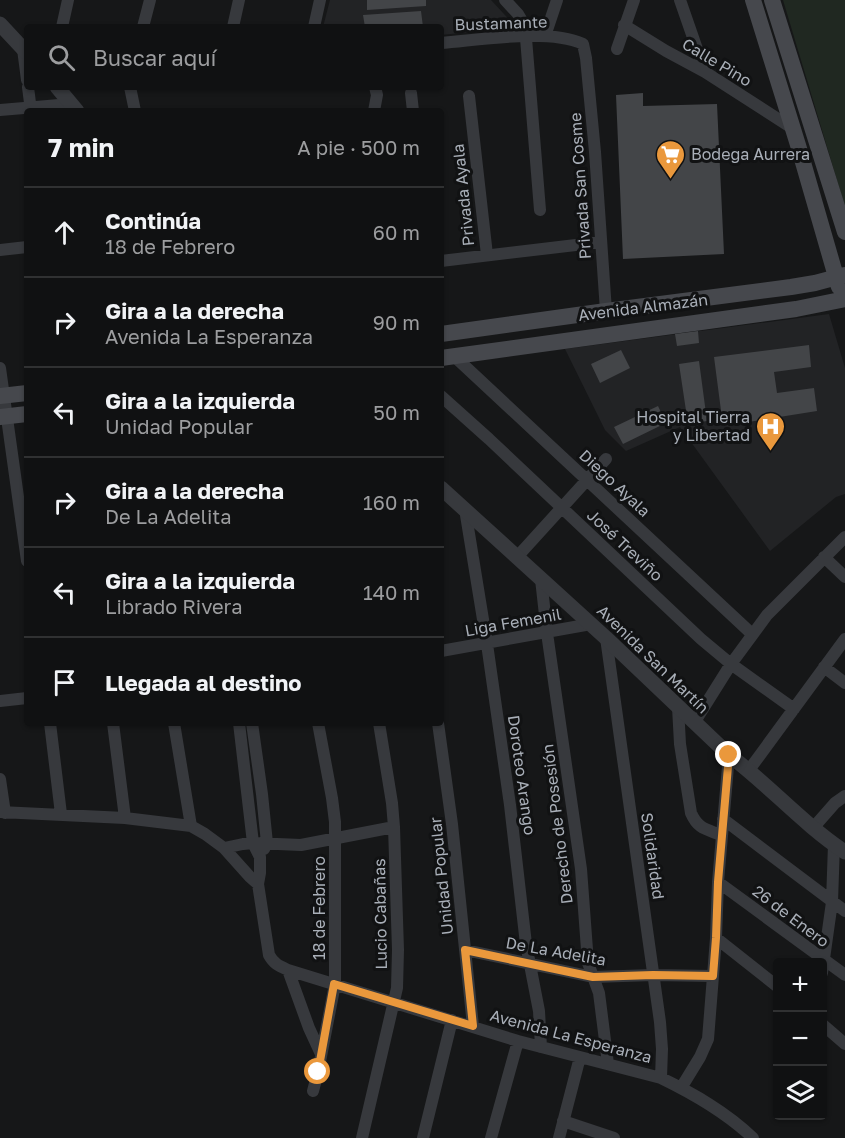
<!DOCTYPE html>
<html lang="es">
<meta charset="utf-8">
<style>
body{margin:0;font-family:"Golos Text",sans-serif;background:#191a1b;color:#f1f3f6}
.controls{position:absolute;right:18px;bottom:18px;display:grid;overflow:hidden;border-radius:6px;box-shadow:0 2px 4px #0004}
.controls button{width:54px;height:54px;display:grid;place-items:center;padding:0;border:0;border-bottom:2px solid #303132;background:#101112;color:#f1f3f6;font:30px sans-serif}
.stop{position:absolute;width:18px;height:18px;margin:-14px;border:4px solid #ea983c;border-radius:50%;background:#fff}
.stop.end{background:#ea983c;border-color:#fff;box-shadow:0 2px 6px #0008}
.list{margin:0;padding:0;list-style:none}
h2{display:flex;justify-content:space-between;align-items:center;height:78px;margin:0;padding:0 24px;font-size:26px}
h2 small{font-size:20px;font-weight:400;color:#9c9d9f}
.list li{display:grid;grid-template-columns:39px 1fr auto;gap:18px;align-items:center;box-sizing:border-box;height:90px;padding:0 24px;border-top:2px solid #303132}
.list b{display:block;font-size:22px;white-space:nowrap}
.list p{margin:0;font-size:20px;white-space:nowrap;color:#9c9d9f}
.list em{font-size:20px;font-style:normal;color:#9c9d9f}
.icon{flex:none;width:33px;height:33px;fill:none;stroke:currentColor;stroke-width:2;stroke-linecap:round;stroke-linejoin:round}
.map{position:relative;flex:none;width:845px;height:1138px;overflow:hidden}
.search{position:absolute;background:#101112;box-shadow:0 2px 4px #0004;left:24px;top:24px;width:420px;height:66px;display:flex;align-items:center;gap:15px;box-sizing:border-box;padding:0 21px;border-radius:6px;color:#9c9d9f;font-size:22px}
.panel{position:absolute;background:#101112;box-shadow:0 2px 4px #0004;left:24px;top:108px;width:420px;height:618px;border-radius:6px}
.map>svg:first-child{display:block}
</style>
<div class="map">
<svg width="845" height="1138" viewBox="0 0 845 1138">
<rect width="100%" height="100%" fill="#161718"/>
<path fill="#222325" d="M330 0H491L516 27 441 35V27H323Z
M829 314 845 368V494L836 497 770 551 680 427 626 451 605 430 565 349Z"/>
<path fill="#202821" d="M783 0H845V207Z"/>
<path fill="#434548" d="M367 0H426V6L367 10Z
M421 11 423 27H365L363 15Z
M643 93V106L717 104 724 254 623 259 616 95Z
M698 331 699 343 677 346 675 334Z
M809 345 811 367 774 372 777 393 814 388 817 411 723 426 714 357Z
M621 350 630 368 600 383 591 364Z
M699 361 707 421 688 424 679 364Z
M658 406 666 423 623 444 614 427Z"/>
<g fill="none" stroke-linecap="round" stroke-linejoin="round">
<path stroke="#37393d" stroke-width="12" d="M505 0 518 14 525 26 540 210
M680 0 705 72
M624 25 666 51 705 72 792 128
M62 27 68 0
M143 27 150 0
M233 27 239 0
M314 27 320 0
M545 36 557 0
M441 43C480 40 548 28 583 44L586 58 595 152 606 311
M23 49 27 80
M617 49 634 0
M28 87 31 111
M130 87 135 111
M411 93 413 111
M469 96 487 255
M0 110 71 104
M374 111 377 95 375 87
M0 250 27 247
M441 261 601 242
M454 356 752 634
M0 368 27 561
M441 396 489 439 701 639 731 664 794 709
M465 509 487 644 510 805 526 944 539 1011 541 1047
M517 557 606 459
M824 557 845 577
M541 579 547 633 581 869 588 963 599 993 608 1064
M606 638 660 1022 662 1049 661 1078
M441 651 591 624
M824 667 845 683
M0 701 27 698
M678 707 680 744 691 813C698 829 706 829 721 835
M50 723 61 814
M113 723 125 818
M174 723 191 826
M239 723 253 843 260 857V873L258 884 269 955C274 964 279 966 288 970L518 1041 661 1078C694 1094 726 1112 753 1138
M252 723 262 794 267 843 264 849
M438 723 452 824 473 1026
M694 723 731 664 767 615 845 537
M749 770 845 639
M0 779 5 813
M0 812 125 818 191 826 205 834 224 848 250 877 258 884
M723 819 845 911
M813 828 835 803 845 796
M224 848 243 844 253 843 301 845 394 827
M718 882 845 975
M716 938 778 987
M465 950 593 977 653 975 713 976
M288 970 309 1028 321 1054
M822 973 832 902 834 844
M822 1024 845 1044
M681 1088 700 1057 708 1039 716 938 718 882 729 755
M313 1091 318 1072 335 984V822L332 798 318 723
M563 1121 614 1138
M362 1138 397 988 398 950 394 827 392 803 379 723
M423 1138 452 1020
M491 1138 518 1041
M559 1138 580 1057"/>
<path stroke="#37393d" stroke-width="15" d="M0 24 27 53
M57 87 77 111
M441 488 606 638 729 755C769 785 803 824 845 852"/>
<path stroke="#46484d" stroke-width="16" d="M753 0 798 145 839 287
M772 0 845 232
M441 334 606 311 791 287 815 283 845 275
M441 358 796 309 845 299
M0 396 27 393
M0 417 27 414"/>
</g>
<g fill="none" stroke-linecap="round" stroke-linejoin="round">
<path stroke="#ea983c" stroke-width="8" d="M318 1072 334 984 473 1026 465 950 593 977 653 975 713 976 716 938 718 882 729 755"/>
</g>
<defs>
<symbol id="supermarket-pin" viewBox="-11 -11 22 30"><path d="M0 17L-7.5 6A9.5 9.5 0 1 1 7.5 6Z" fill="#ea983c" stroke="#111213"/><path d="M-6-5.5h2.5l.6 2H6L4.5 2H-2.5L-4.4-4H-6ZM-1.5 3.2a1.3 1.3 0 1 0 .1 0ZM3 3.2a1.3 1.3 0 1 0 .1 0Z" fill="#fff"/></symbol>
<symbol id="hospital-pin" viewBox="-11 -11 22 30"><path d="M0 17L-7.5 6A9.5 9.5 0 1 1 7.5 6Z" fill="#ea983c" stroke="#111213"/><path d="M-5-5h3v3.5h4V-5h3V5h-3V1.5h-4V5h-3Z" fill="#fff"/></symbol>
</defs>
<g fill-rule="evenodd">
<use href="#supermarket-pin" x="654" y="138" width="33" height="45"/>
<use href="#hospital-pin" x="754" y="410" width="33" height="45"/>
</g>
<g text-anchor="middle" stroke-width="6" stroke-linejoin="round" paint-order="stroke">
<g font-size="16" fill="#a9afb8" stroke="#111213">
<text transform="translate(501 23) rotate(-2)" y="6">Bustamante</text>
<text transform="translate(717 62) rotate(31)" y="6">Calle Pino</text>
<text transform="translate(580 186) rotate(-94)" y="6">Privada San Cosme</text>
<text transform="translate(463 195) rotate(-96)" y="6">Privada Ayala</text>
<text transform="translate(643 307) rotate(-7)" y="6">Avenida Almazán</text>
<text transform="translate(615 483) rotate(43)" y="6">Diego Ayala</text>
<text transform="translate(625 545) rotate(43)" y="6">José Treviño</text>
<text transform="translate(513 622) rotate(-10)" y="6">Liga Femenil</text>
<text transform="translate(653 659) rotate(44)" y="6">Avenida San Martín</text>
<text transform="translate(522 775) rotate(82)" y="6">Doroteo Arango</text>
<text transform="translate(557 824) rotate(-97)" y="6">Derecho de Posesión</text>
<text transform="translate(653 856) rotate(82)" y="6">Solidaridad</text>
<text transform="translate(441 876) rotate(-96)" y="6">Unidad Popular</text>
<text transform="translate(319 908) rotate(-90)" y="6">18 de Febrero</text>
<text transform="translate(380 914) rotate(-91)" y="6">Lucio Cabañas</text>
<text transform="translate(791 916) rotate(37)" y="6">26 de Enero</text>
<text transform="translate(556 951) rotate(10)" y="6">De La Adelita</text>
<text transform="translate(571 1036) rotate(15)" y="6">Avenida La Esperanza</text>
</g>
<g font-size="16" fill="#a9afb8" stroke="#111213" text-anchor="start">
<text x="691" y="160">Bodega Aurrera</text>
<text x="750" y="423" text-anchor="end">Hospital Tierra<tspan x="750" dy="18">y Libertad</tspan></text>
</g>
</g>
</svg>
<div class="controls">
<button>+</button>
<button>−</button>
<button><svg class="icon" aria-label="layers" viewBox="0 0 24 24"><path d="M12 4l9 5-9 5-9-5zM3 14l9 5 9-5"/></svg></button>
</div>
<div class="stop" style="left:318px;top:1072px"></div>
<div class="stop end" style="left:729px;top:755px"></div>
<div class="search"><svg class="icon" aria-label="search" viewBox="0 0 24 24"><circle cx="10" cy="10" r="6"/><path d="M15 15l6 6"/></svg>Buscar aquí</div>
<section class="panel">
<h2>7 min<small>A pie · 500 m</small></h2>
<ul class="list">
<li><svg class="icon" aria-label="ahead" viewBox="0 0 24 24"><path d="M12 20V5M6 11l6-6 6 6"/></svg><div><b>Continúa</b><p>18 de Febrero</p></div><em>60 m</em></li>
<li><svg class="icon" aria-label="right" viewBox="0 0 24 24"><path d="M7 20v-9h11M14 6l5 5-5 5"/></svg><div><b>Gira a la derecha</b><p>Avenida La Esperanza</p></div><em>90 m</em></li>
<li><svg class="icon" aria-label="left" viewBox="0 0 24 24"><path d="M17 20v-9H6M10 6l-5 5 5 5"/></svg><div><b>Gira a la izquierda</b><p>Unidad Popular</p></div><em>50 m</em></li>
<li><svg class="icon" aria-label="right" viewBox="0 0 24 24"><path d="M7 20v-9h11M14 6l5 5-5 5"/></svg><div><b>Gira a la derecha</b><p>De La Adelita</p></div><em>160 m</em></li>
<li><svg class="icon" aria-label="left" viewBox="0 0 24 24"><path d="M17 20v-9H6M10 6l-5 5 5 5"/></svg><div><b>Gira a la izquierda</b><p>Librado Rivera</p></div><em>140 m</em></li>
<li><svg class="icon" aria-label="arrive" viewBox="0 0 24 24"><path d="M6 21V4h12l-3 4 3 4H6"/></svg><div><b>Llegada al destino</b></div></li>
</ul>
</section>
</div>
